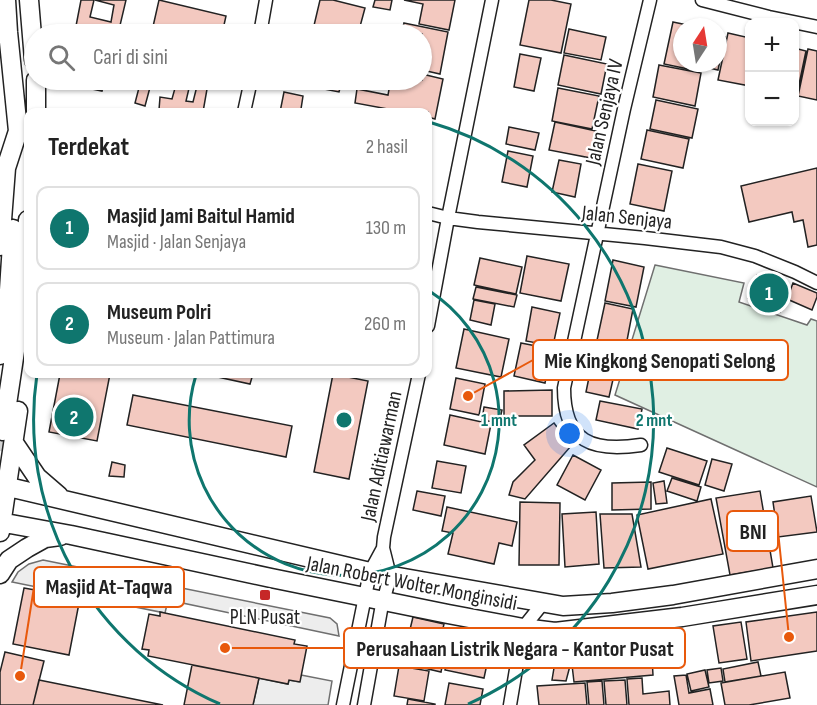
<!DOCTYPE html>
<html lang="id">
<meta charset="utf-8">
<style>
body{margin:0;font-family:"Sofia Sans Condensed",sans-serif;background:#f6f6f6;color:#222}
.controls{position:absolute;right:18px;top:18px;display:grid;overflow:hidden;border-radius:12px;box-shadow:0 2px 4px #0004}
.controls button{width:54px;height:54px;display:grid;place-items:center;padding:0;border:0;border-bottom:2px solid #e0e0e0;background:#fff;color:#222;font:30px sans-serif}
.compass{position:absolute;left:673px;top:18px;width:54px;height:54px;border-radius:50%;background:#fff;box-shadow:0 2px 4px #0004;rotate:12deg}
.you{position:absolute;left:570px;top:434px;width:21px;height:21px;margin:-15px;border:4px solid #fff;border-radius:50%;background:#1a73e8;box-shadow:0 0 0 9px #1a73e833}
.badge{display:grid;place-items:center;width:39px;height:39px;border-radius:50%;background:#0f766e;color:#fff;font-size:20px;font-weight:700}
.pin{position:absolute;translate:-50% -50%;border:3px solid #fff;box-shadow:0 2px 6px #0006}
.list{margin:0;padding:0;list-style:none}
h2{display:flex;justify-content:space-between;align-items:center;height:78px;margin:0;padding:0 24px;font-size:26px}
h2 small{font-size:20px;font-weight:400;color:#767676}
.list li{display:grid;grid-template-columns:39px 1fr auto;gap:18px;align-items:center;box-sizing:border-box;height:84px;margin:0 12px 12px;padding:0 12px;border:2px solid #e0e0e0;border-radius:12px}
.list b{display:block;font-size:22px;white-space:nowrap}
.list p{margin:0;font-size:20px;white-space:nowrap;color:#767676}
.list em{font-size:20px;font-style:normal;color:#767676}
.icon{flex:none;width:33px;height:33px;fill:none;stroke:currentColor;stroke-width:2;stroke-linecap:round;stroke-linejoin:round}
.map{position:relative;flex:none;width:817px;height:705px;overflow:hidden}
.search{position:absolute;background:#fff;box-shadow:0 2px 4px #0004;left:24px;top:24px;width:408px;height:66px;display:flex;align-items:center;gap:15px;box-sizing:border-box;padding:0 21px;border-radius:33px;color:#767676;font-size:22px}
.panel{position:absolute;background:#fff;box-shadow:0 2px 4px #0004;left:24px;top:108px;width:408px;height:270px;border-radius:12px}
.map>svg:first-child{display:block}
</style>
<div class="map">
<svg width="817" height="705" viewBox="0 0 817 705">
<rect width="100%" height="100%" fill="#fff"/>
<path fill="#e0efe3" stroke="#6f6f6f" stroke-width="1.5" d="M655 265 744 283 739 302 807 325 811 319 817 321V487L615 395Z"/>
<path fill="#ededed" stroke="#6f6f6f" stroke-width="1.5" d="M43 560 330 618 337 624 339 636 168 600 165 613 12 582 18 572 29 564Z
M301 675 332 681 328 705H253L259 678 288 684 289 680 299 682Z"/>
<path fill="#f3c9c0" stroke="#222" stroke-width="1.5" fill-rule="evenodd" d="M81 0H94L90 17 111 22 114 5 95 0H126L118 34 76 26Z
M159 0 226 16 222 34H167L152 31Z
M320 0H333L365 8 358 34H312Z
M375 0H392L390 10 373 7Z
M404 0H455L449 30 419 24 423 4Z
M529 0H551L571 4 561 53 520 45Z
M673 22 697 27H682V63H700L698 71 664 64Z
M404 23 448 32 440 74 422 70V34H401Z
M569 29 606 37 601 60 564 53Z
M728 33 750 38V86L718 80Z
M718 35 725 37 718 70 705 67 706 63H718Z
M794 48 806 51 796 99H794Z
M808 49 817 51V100L798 96Z
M520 54 541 58 534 91 514 87Z
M564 55 607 64 601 94 558 85Z
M659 65 701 73 695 106 653 97Z
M422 74 443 79 435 119 428 117V112H404L355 103 357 89 388 95 390 84 367 80H422Z
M84 80H127L124 89 104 83 102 91 82 87Z
M141 80H152L145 106 135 103Z
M173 80H212L207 89 203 112H178L159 110 160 97 172 99 177 81ZM190 84 197 86 193 102 186 101Z
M287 80H346L344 89 340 88 339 92 287 82Z
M558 88 599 96 592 129 552 121Z
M284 92 303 96 301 109 315 112H280Z
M656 100 698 109 692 138 650 129Z
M555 122 596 131 591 158 549 150Z
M509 127 539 133 535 150 506 144Z
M647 130 689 139 683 168 641 159Z
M508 151 533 156 527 187 502 182Z
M559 160 581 164 575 197 552 192Z
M638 164 672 171 664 211 630 204Z
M817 168V245L808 247 803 220 794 222 792 212 749 222 741 186Z
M527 256 569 264 561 301 520 293Z
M480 258 522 267 516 294 474 285Z
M613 260 644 267 636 307 605 301Z
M757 275 789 289 780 312 748 298Z
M793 283 817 293V297L812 310 787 299Z
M476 287 517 295 514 307 473 299Z
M474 300 495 304 491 325 470 320Z
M605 303 633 309 625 351 596 345Z
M532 307 560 313 553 346 526 341Z
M464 329 509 339 501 377 456 368Z
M521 343 552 349 545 383 514 376Z
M595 348 619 353 609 397 586 392Z
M60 374H110L97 441 49 432Z
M204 374H253L250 384Z
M333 374 368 381 349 479 314 472Z
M456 378 485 384 479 415 450 409Z
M552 390V416H504V391Z
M133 395 292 426 286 457 127 425Z
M600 401 642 409 638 429 596 420Z
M484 407 502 410 499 423 482 420Z
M450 415 491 424 485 454 444 445Z
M554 423 571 446 525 499 509 495 513 482 535 460 524 445Z
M667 448 707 461 699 485 659 472Z
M573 455 601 470 585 500 557 485Z
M712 459 732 464 724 491 705 485Z
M437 461 466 466 461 493 432 488Z
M112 462 125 465 124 477 109 476Z
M672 478 701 487 697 501 667 491Z
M664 481 667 503 656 504 653 483Z
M651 482V509L612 510V483Z
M417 491 445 496 441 516 413 510Z
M760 491 773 568 730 575 716 498Z
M811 496 817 532 778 537 773 502Z
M711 499 723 554 648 569 637 515Z
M520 502 560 503 559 565H519Z
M447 507 517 522 512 546 499 543 494 564 448 554 453 533 442 531Z
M596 512 599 564 565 567 562 514Z
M600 514H632L641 567 604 568Z
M24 588 80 598 69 655 13 644Z
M160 612 295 640 294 644 307 646 300 682 289 680 288 684 148 656 149 650 142 649 149 614 160 616Z
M817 612V651L751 661 746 622Z
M413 617 444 624 437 653 406 646Z
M741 622 747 659 719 663 713 626Z
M453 628 493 636 484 678 445 670Z
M592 639 594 661 571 662 566 681 552 680 557 650 568 641Z
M401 647 444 657 441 672 398 662Z
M5 652 44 661 33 705H0V672Z
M652 658 653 675 574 682 572 665Z
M758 662 761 676 725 682 723 669Z
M192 665 259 678 253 705H184Z
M399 666 429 671 424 701 394 696Z
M721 668 723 681 709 683 707 670Z
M705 670 709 687 691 691 687 674Z
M785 672 790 698 749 705H725L721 683Z
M686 675 689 693 710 689 713 705H679L674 676Z
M642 678 643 694 669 691 670 705H629L627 679Z
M39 680 163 705H33Z
M625 680 627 705H606L604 681Z
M602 681 604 705H589L587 682Z
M449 683 483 689 480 705H445Z
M585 683 587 705H539L537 686Z
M408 699 435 704V705H407Z"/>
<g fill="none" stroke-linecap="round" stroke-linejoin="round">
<path stroke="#d3d3d3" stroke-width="18" stroke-dasharray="18 9" stroke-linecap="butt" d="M0 451 3 431"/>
<defs>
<path id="minor" d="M702 0 769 17 817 27
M260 34 266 0
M244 112 251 80
M428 213 448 218 478 222 645 238 721 247 755 256 795 272 817 283
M428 326 448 218 492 0
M641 445C593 452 564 443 564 388L624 109 650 0
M343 705 370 572 383 548
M364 705 381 610 390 576 383 548 384 537 419 374
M510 705 523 628 543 603"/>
<path id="primary" d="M29 0 34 60
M36 112V80
M0 246 6 168 18 131 8 32 6 0
M0 355 9 290 13 229
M3 431 24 291 28 220
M14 443 37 477 59 496
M0 485 370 572 563 606 612 603 673 595 817 569
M0 522 71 535 271 578 448 614 523 628 555 632 682 617 817 595
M0 532 18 411
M0 574 9 560 27 548 45 538 60 536"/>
</defs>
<use href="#minor" stroke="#222" stroke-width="15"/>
<use href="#primary" stroke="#222" stroke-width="21"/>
<use href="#minor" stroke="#fff" stroke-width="12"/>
<use href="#primary" stroke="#fff" stroke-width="18"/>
</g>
<g fill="none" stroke="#0f766e" stroke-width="3">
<path d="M428 290A155 155 0 1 1 196 375"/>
<path d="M220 704A310 310 0 0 1 37 374M306 112A310 310 0 0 1 382 112M429 122A310 310 0 0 1 468 704"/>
</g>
<rect fill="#c62828" stroke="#fff" stroke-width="2" x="259" y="589" width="12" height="12" rx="3"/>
<g text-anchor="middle" stroke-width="4.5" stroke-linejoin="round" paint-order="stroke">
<g font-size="21" fill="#222" stroke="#fff">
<text transform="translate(604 112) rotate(-77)" y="7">Jalan Senjaya IV</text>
<text transform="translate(627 217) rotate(6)" y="7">Jalan Senjaya</text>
<text transform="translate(381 456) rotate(-78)" y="7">Jalan Aditiawarman</text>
<text transform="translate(412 583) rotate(11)" y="7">Jalan Robert Wolter Monginsidi</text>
</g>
<g font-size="21" fill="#222" stroke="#fff">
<text x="265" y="624">PLN Pusat</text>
</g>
</g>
<circle cx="344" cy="420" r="9" fill="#0f766e" stroke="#fff" stroke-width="3"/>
<g font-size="18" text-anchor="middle" font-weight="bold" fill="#0f766e" stroke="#fff" stroke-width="4.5" stroke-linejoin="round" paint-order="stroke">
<text x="499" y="426">1 mnt</text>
<text x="654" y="426">2 mnt</text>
</g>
<path fill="none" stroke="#e8590c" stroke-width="2" d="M468 396L533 360M789 637L778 531M20 676L34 587M225 648L344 648"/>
<g fill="#e8590c" stroke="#fff" stroke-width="2">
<circle cx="468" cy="396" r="6"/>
<circle cx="789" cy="637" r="6"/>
<circle cx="20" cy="676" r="6"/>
<circle cx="225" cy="648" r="6"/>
</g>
<g fill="#fff" stroke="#e8590c" stroke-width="2">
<rect x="533" y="340" width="255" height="40" rx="6"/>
<rect x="727" y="511" width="51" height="40" rx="6"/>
<rect x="34" y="567" width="150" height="40" rx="6"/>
<rect x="344" y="628" width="341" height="40" rx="6"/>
</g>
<g font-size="22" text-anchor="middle" font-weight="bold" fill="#222">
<text x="660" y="368">Mie Kingkong Senopati Selong</text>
<text x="753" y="539">BNI</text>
<text x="109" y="594">Masjid At-Taqwa</text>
<text x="515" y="656">Perusahaan Listrik Negara - Kantor Pusat</text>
</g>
</svg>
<div class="controls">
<button>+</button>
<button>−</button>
</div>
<svg class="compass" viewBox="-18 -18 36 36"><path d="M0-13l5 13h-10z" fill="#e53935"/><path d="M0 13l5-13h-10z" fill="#767676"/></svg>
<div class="you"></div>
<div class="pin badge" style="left:769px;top:293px">1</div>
<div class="pin badge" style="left:74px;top:417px">2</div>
<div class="search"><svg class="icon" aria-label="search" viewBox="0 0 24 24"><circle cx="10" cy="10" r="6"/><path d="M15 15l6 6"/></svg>Cari di sini</div>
<section class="panel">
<h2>Terdekat<small>2 hasil</small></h2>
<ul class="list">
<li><span class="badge">1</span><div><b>Masjid Jami Baitul Hamid</b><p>Masjid · Jalan Senjaya</p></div><em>130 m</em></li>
<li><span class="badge">2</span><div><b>Museum Polri</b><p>Museum · Jalan Pattimura</p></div><em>260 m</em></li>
</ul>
</section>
</div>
